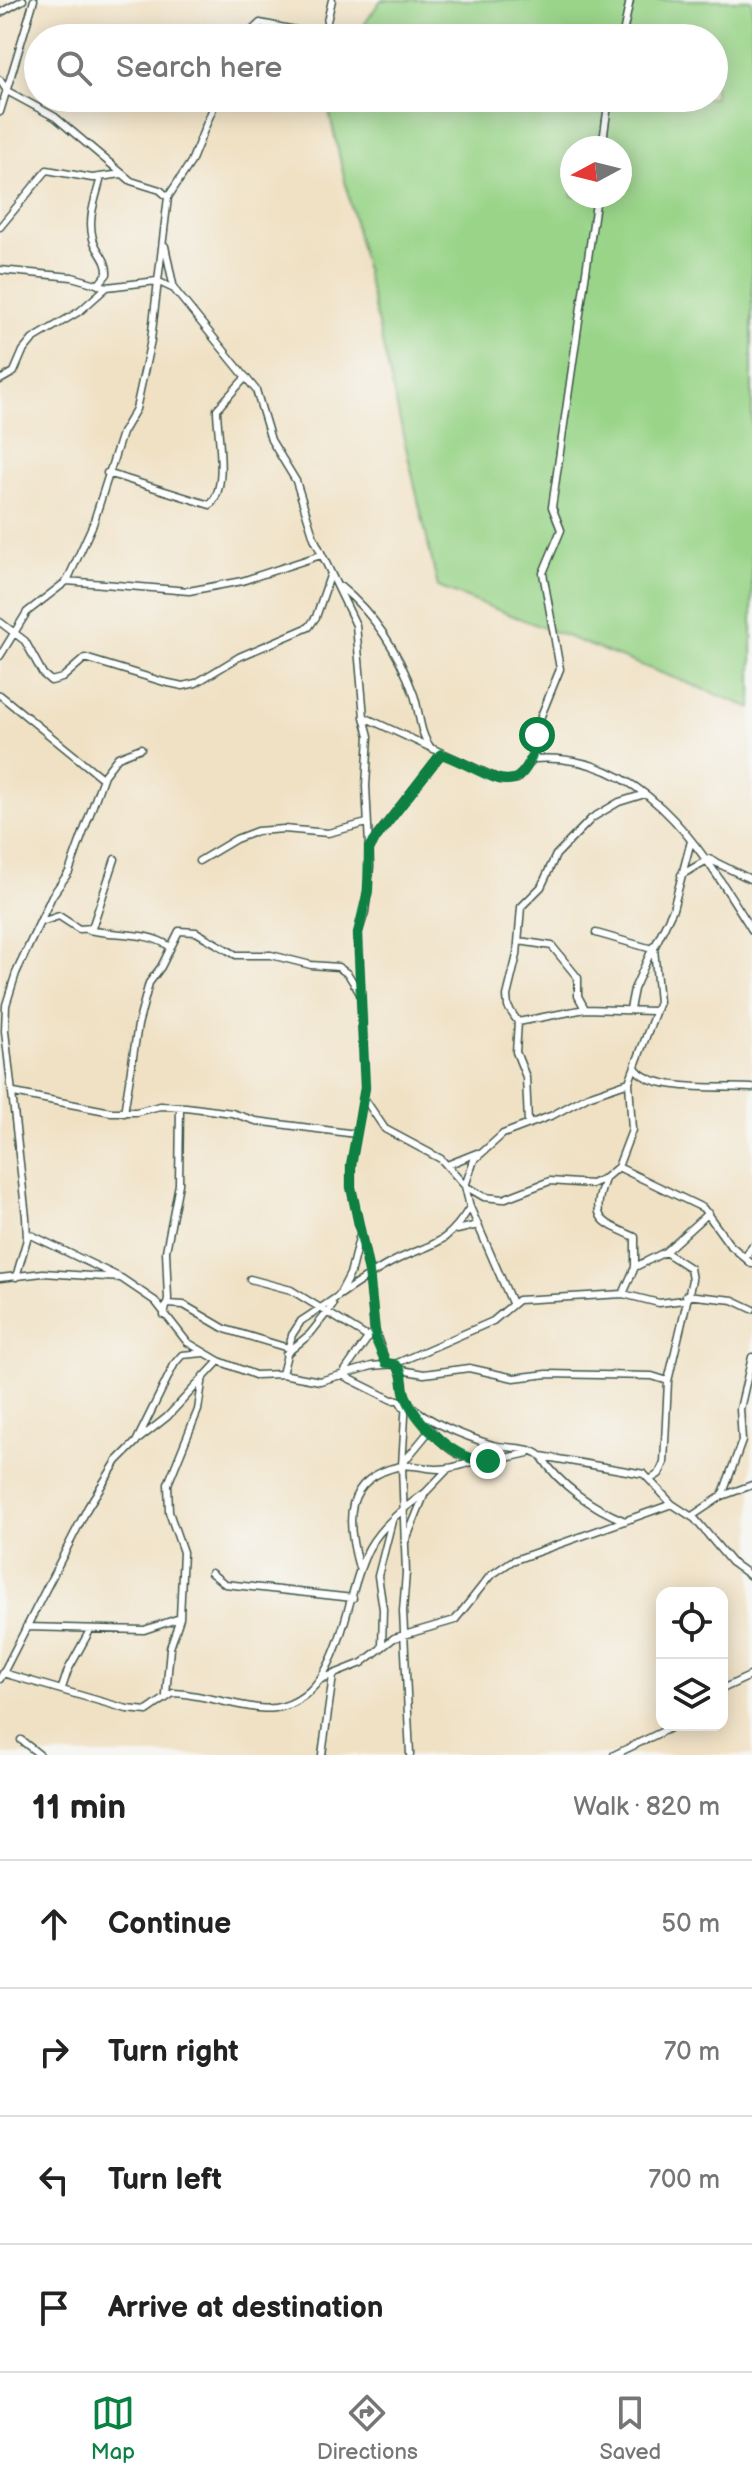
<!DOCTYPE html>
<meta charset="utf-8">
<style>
body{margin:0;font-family:"Balsamiq Sans",sans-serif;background:#f2f2f2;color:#222}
.controls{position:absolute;right:24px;bottom:24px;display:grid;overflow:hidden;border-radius:16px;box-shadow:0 4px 20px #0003}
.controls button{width:72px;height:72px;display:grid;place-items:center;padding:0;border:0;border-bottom:2px solid #e0e0e0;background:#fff;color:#222;font:40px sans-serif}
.compass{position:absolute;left:560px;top:136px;width:72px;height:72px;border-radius:50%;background:#fff;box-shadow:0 4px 20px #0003;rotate:263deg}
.stop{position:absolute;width:24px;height:24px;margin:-18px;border:6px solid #0b8043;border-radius:50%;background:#fff}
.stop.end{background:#0b8043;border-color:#fff;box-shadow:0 2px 8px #0008}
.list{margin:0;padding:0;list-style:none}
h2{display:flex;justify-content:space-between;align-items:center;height:104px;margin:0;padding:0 32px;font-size:34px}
h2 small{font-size:26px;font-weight:400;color:#767676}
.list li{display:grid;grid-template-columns:52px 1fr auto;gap:24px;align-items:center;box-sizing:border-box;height:128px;padding:0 32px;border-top:2px solid #e0e0e0}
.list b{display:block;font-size:30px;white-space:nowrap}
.list em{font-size:26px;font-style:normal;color:#767676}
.icon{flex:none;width:44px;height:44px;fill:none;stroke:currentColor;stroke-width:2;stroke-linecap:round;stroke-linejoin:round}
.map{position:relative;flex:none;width:752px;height:1755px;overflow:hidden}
.search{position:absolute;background:#fff;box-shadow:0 4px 20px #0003;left:24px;right:24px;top:24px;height:88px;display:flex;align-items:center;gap:20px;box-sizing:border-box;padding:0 28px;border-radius:44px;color:#767676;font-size:30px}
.sheet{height:616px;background:#fff}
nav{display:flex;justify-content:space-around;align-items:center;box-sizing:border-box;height:112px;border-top:2px solid #e0e0e0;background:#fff;font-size:22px;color:#767676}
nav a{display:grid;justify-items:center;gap:4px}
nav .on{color:#0b8043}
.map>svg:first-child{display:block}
</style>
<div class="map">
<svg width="752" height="1755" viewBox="0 0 752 1755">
<rect width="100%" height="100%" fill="#f6f6f2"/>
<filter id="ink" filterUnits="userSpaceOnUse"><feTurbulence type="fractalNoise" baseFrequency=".0125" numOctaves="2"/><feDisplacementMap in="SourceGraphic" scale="16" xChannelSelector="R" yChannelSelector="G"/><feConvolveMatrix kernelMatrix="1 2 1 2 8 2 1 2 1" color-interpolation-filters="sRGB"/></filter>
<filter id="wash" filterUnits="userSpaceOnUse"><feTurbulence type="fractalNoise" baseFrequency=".006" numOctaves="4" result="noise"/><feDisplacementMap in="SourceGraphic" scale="32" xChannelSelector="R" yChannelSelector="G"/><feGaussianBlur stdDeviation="1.8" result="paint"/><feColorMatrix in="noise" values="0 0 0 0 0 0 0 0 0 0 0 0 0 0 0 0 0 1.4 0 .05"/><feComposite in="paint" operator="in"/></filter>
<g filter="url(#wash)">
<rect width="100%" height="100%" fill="#f0e1c4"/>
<path fill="#99d488" stroke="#5c885e" stroke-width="2" fill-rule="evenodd" d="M381 0H752V708L438 587 326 98H714V38H355ZM572 148H620V196H572Z"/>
</g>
<g filter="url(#ink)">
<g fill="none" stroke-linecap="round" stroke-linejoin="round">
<defs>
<path id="minor" d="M0 13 23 0
M244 38 260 23 320 35 325 30 332 0
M622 38 630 0
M0 80 7 91 55 117 131 181 160 190 168 197 151 340 136 409 122 433 93 524 67 581 27 612 0 656
M0 112 34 0
M602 148 609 98
M168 197 191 162 217 98
M0 227 47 170 92 178 122 174
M165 246 174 289
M0 270 72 277 107 287 157 281 174 289 256 390 271 440 296 481 314 538 356 625 364 717 369 736 366 786 370 866 365 912 358 933 365 1088 351 1165V1187L369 1272 374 1328 386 1363
M98 285 107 274C108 259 97 253 93 239 87 218 96 198 101 177
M0 380 14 372 23 351 33 339 80 311 107 287
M107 473 210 505C229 486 217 434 217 409L246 377
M67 581 189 591 242 581 321 555
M341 587C375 615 399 653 414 695 420 713 419 733 431 748
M0 622 25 641 43 674 51 681 62 678 85 658 164 682 183 686 196 683 239 657 309 627 316 617 331 573
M0 695 102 778
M364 717 501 780 517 779 533 759 541 716 560 669 543 573 561 530 552 507 597 196
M533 759C643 750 702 850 752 930
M369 846 441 754
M199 861 236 839 257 831 284 829 328 833 367 823
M681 875 709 859 752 880
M41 922 59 916 79 929 92 928 115 859
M89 930C115 936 147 931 169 946
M596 933 652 949
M519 941 552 946 578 978V996L585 1009
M630 1009 634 989 654 945
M518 1022 585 1009 653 1011
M635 1067C649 1093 725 1086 752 1088
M14 1093 111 1112H136L160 1106 186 1107 232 1113 256 1121 356 1134
M364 1098 385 1129 441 1159 465 1186 484 1197 503 1199 550 1181 591 1184 605 1178 618 1167 632 1130 629 1082 659 1002 654 948 673 909 691 841
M124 1113 138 1025 149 983 161 967 179 931 196 932 236 955H271L311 965 338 967 348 974 359 992
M528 1123 526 1077 516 1052 518 1022 508 1007 507 996 517 955 521 907 541 887 556 855 592 818 619 802 645 794
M447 1165 477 1153
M618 1167 703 1208 729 1244 752 1264
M605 1179C590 1220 600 1221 635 1237V1267
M457 1230 478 1225
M27 1233 117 1276
M745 1258 752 1246
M16 1277 27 1239 26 1217 5 1031 6 1005 16 973 52 896 69 872 104 775 118 757 141 748
M0 1278 43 1273 121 1278 155 1301 187 1342 219 1361 255 1375 282 1374 320 1381 372 1366 395 1364C407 1376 399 1396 414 1408 435 1425 467 1437 493 1445 508 1449 530 1446 541 1456L644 1474 672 1504 695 1519 731 1562 752 1577
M250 1279 291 1290 369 1338
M623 1294 635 1267 665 1252 708 1213
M339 1295 350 1274 359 1238
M686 1295 733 1300 752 1309
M512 1303 470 1207 465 1186 474 1160 503 1134 553 1115 588 1096 629 1082
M167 1304 184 1305 225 1329 288 1348
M164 1315 168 1299 166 1251 179 1184 180 1107
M370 1335 342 1375 392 1400H399L405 1410
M286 1354 310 1334 333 1305
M395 1364 493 1321 518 1300 623 1294 659 1303 684 1300
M401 1370 424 1374 469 1368 514 1378 547 1374 652 1376 668 1381
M282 1374 292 1335 301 1321C329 1303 357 1282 385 1266 426 1242 442 1253 470 1207
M406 1400 402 1466 406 1573 403 1611 410 1755
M416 1411C453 1461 467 1468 528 1453
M139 1439 167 1417 219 1361
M541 1456C560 1486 593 1508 625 1521
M403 1463 431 1429
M651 1479 659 1474 664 1463 668 1381 692 1280 690 1268 665 1252
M722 1496 742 1441 740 1409 752 1357
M692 1516 722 1496 752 1485
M406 1540 425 1493 449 1468
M359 1568C346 1522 342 1478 401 1466 413 1464 427 1469 438 1469 451 1469 463 1465 475 1461
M211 1573 225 1584 353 1598
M26 1627 144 1630 180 1618
M382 1646 383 1609 378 1576 392 1521
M3 1673 127 1709 147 1711 173 1693C200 1693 253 1712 275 1708 344 1697 343 1596 369 1548 382 1525 404 1508 425 1493
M0 1679 88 1507 117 1461 136 1442 175 1363 182 1355 204 1353
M319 1680 362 1663 394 1638 455 1620 490 1576 512 1561 672 1504
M62 1688 68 1670 89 1632
M722 1689 752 1675
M166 1695 170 1648 180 1618 183 1552 169 1512 168 1484 198 1410 203 1376
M21 1740 40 1755
M322 1755 333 1676
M614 1755 676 1725"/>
</defs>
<use href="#minor" stroke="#3e564a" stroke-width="9"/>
<use href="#minor" stroke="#fff" stroke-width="6"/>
</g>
</g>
<g fill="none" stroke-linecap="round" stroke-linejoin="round" filter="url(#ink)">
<path stroke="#0b8043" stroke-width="10" d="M488 1461C457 1462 418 1425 406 1397 401 1388 405 1374 398 1367 394 1363 392 1364 386 1363L376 1340 369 1272 351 1187V1165L365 1088 358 933 368 891 369 847 441 754C487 769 523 813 537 735"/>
</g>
</svg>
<div class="controls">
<button><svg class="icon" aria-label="locate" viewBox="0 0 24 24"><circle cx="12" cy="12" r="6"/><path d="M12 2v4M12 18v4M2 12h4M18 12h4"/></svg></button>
<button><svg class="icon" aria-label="layers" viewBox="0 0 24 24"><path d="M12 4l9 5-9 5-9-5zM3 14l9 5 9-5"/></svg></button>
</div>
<svg class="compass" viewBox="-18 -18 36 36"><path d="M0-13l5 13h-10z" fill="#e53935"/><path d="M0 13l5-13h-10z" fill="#767676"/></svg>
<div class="stop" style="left:537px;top:735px"></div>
<div class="stop end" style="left:488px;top:1461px"></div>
<div class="search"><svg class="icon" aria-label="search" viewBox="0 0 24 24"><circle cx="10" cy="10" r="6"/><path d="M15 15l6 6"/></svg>Search here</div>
</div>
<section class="sheet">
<h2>11 min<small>Walk · 820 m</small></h2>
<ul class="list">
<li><svg class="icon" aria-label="ahead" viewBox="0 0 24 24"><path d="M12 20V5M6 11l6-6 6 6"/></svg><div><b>Continue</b></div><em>50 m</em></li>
<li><svg class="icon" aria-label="right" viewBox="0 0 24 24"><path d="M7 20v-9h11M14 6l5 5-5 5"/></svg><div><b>Turn right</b></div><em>70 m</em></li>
<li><svg class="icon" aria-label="left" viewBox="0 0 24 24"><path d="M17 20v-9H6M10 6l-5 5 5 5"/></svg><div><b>Turn left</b></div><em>700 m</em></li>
<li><svg class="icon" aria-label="arrive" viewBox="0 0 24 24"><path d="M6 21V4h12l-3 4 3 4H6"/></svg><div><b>Arrive at destination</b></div></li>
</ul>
</section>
<nav>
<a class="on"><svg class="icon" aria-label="map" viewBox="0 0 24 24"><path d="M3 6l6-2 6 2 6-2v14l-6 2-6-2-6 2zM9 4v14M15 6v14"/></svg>Map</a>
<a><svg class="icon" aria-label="directions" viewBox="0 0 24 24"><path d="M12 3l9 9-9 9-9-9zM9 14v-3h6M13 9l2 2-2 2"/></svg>Directions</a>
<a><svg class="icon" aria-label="saved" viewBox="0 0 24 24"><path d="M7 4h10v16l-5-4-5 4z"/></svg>Saved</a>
</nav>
